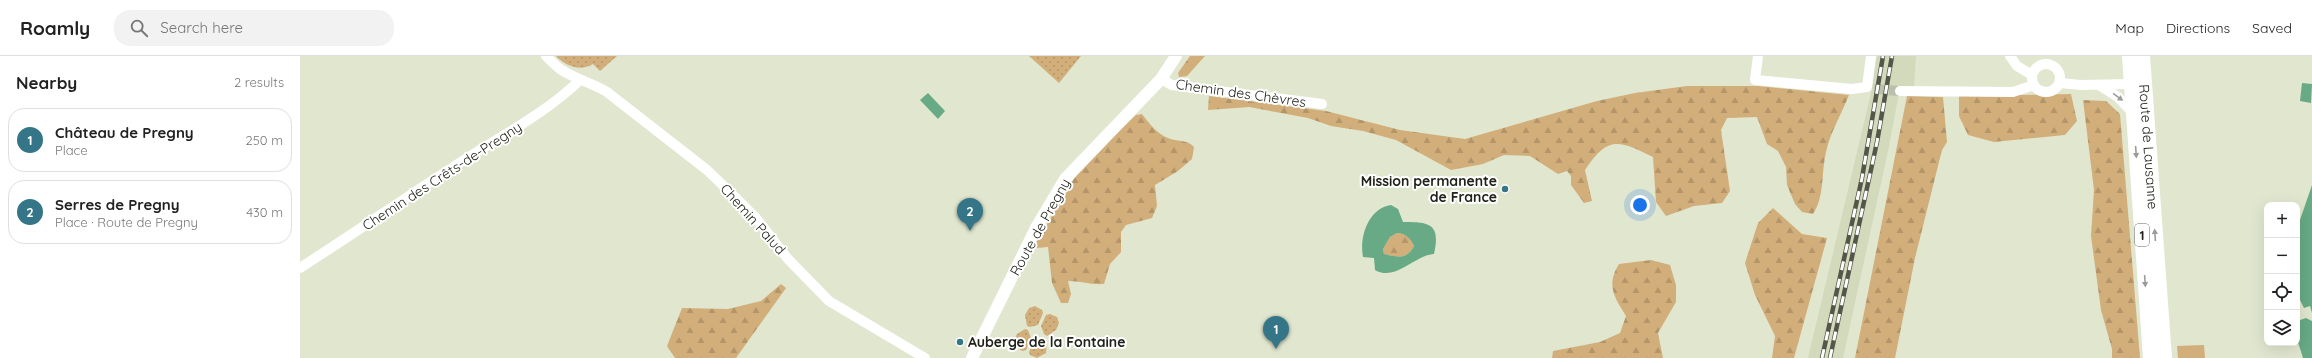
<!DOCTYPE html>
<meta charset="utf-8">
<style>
body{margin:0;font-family:Quicksand,sans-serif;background:#f2f2f2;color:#222}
.controls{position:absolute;right:12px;bottom:12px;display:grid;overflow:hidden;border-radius:8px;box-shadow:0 4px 16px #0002}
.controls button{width:36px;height:36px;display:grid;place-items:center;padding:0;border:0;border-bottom:1px solid #e0e0e0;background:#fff;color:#222;font:20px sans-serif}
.you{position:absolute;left:1340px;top:149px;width:14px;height:14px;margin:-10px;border:3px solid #fff;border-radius:50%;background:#1a73e8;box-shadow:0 0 0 6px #1a73e833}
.badge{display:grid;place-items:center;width:26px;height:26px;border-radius:50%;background:#347588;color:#fff;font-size:13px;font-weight:700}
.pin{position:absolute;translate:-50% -33px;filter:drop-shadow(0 1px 2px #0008)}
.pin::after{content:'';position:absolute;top:21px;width:14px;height:12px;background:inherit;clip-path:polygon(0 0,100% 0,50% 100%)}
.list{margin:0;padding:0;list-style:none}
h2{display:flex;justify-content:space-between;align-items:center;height:52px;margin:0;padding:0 16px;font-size:17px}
h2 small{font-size:13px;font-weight:400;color:#767676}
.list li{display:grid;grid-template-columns:26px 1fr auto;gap:12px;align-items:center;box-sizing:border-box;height:64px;margin:0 8px 8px;padding:0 8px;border:1px solid #e0e0e0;border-radius:16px}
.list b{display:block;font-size:15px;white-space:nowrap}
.list p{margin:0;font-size:13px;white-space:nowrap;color:#767676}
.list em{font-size:13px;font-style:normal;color:#767676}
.icon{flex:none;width:22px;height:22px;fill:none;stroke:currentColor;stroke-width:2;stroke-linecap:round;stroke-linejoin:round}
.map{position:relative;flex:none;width:2012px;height:302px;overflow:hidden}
header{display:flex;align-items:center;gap:24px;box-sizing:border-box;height:56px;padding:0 20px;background:#fff;border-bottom:1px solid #e0e0e0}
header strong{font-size:19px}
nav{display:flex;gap:22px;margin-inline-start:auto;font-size:14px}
.search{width:280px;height:36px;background:#f2f2f2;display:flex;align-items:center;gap:10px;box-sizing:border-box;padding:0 14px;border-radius:16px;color:#767676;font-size:15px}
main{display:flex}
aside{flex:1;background:#fff}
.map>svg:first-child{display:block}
</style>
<header>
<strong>Roamly</strong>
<div class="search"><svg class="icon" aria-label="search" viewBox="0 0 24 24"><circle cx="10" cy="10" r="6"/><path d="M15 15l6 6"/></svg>Search here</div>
<nav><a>Map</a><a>Directions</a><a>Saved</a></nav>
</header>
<main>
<aside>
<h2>Nearby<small>2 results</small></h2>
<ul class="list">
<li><span class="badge">1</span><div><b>Château de Pregny</b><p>Place</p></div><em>250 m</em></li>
<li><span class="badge">2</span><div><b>Serres de Pregny</b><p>Place · Route de Pregny</p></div><em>430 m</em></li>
</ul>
</aside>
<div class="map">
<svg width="2012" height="302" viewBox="0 0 2012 302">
<defs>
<pattern id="grass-dots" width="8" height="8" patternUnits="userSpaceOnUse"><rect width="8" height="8" fill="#d1ae7a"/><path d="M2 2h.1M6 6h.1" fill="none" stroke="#b39569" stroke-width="1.8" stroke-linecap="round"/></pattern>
<pattern id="forest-firs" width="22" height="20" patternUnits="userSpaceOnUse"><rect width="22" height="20" fill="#d1ae7a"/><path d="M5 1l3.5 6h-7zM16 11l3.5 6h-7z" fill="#b39569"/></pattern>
</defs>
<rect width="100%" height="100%" fill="#e1e7cf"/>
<path fill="#d3d9bb" d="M1577 0H1616L1614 30 1600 32 1588 95 1543 302H1508L1571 37Z"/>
<path fill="url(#grass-dots)" d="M256 0H317L300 15 293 8C280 16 266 10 256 0Z
M729 0H781L759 27Z
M735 250 742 254 743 257 738 269 730 271 727 270 725 259 729 252Z
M750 258 757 261 759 267 756 274 747 280 744 278 741 270 746 259Z
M725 273 728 274 731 282 726 294 722 295 716 291 713 286 717 278Z
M742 281 747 286 746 297 737 302 730 299 729 296 734 284Z"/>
<path fill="url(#forest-firs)" d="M890 0H905L887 20 879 21 878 17Z
M1387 30H1458L1549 39C1542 57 1530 77 1526 96 1521 117 1525 140 1513 158L1502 156 1495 148 1487 129 1486 111 1478 95 1467 88 1457 61 1427 62 1421 74 1430 135 1422 147 1394 150 1366 160 1356 146 1353 101C1319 84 1308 79 1285 114L1292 145 1284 147 1271 129V120L1267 115 1258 118 1230 100 1204 99 1183 108 1151 114 1096 84 1063 75 1031 70 1008 62 949 51 908 54 909 40 1026 55 1100 74 1165 83 1297 45 1335 37Z
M1771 38 1777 65 1765 79 1694 86 1668 79 1659 60V40Z
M1607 40 1643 41 1647 86 1642 94 1615 202 1595 302H1555Z
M1783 44 1806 45 1820 58 1840 302H1812V293L1801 254 1791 180 1794 134Z
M842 58C849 67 857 78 868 82 877 86 887 83 894 91L892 103 878 115 855 129 857 150 852 162 826 169 821 176V196L810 208 804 228C791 229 781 225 768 225L771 238 768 247H761L752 227 748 191 736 192 734 190 775 121 791 102 836 59Z
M1473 152 1502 178 1527 182 1494 302H1472L1475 280 1455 239 1445 207 1458 167Z
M1097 177C1105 177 1111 183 1114 190 1107 204 1097 201 1084 198L1083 193 1090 181Z
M1351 204 1370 209 1376 229V246L1358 277 1363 302H1252L1253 295 1300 286 1320 277 1326 260C1314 241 1306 229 1319 208Z
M481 228 486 232 436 302H375L367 290 382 252 428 253 461 245Z"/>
<path fill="#d1ae7a" d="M1904 289 1905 302H1878L1877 290Z"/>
<path fill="#67aa85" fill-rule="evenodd" d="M2002 27 2012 28 2011 47 2000 45Z
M628 37 645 55 638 63 620 44Z
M2012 129V257L2010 250 2004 252 1997 238V197L2000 190V164Z
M1091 149 1098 153 1103 166C1129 166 1141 167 1134 198 1115 199 1095 226 1075 214L1074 202 1063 201C1059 180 1069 152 1091 149ZM1097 177C1105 177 1111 183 1114 190 1107 204 1097 201 1084 198L1083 193 1090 181Z
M2006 262 2012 265V302H2003L1997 283V265Z"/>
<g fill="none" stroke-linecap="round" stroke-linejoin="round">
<path stroke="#bbc0ab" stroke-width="10" stroke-dasharray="10 5" stroke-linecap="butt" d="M1574 33 1600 35"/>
<path stroke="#fff" stroke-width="10" d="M246 0C250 4 255 9 260 13 275 23 292 27 307 36L407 114 432 138 456 162 488 203 529 245 625 302
M1458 0 1455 24 1552 33 1567 31
M1710 0 1717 10 1732 19
M1732 22a14 14 0 1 1 28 0a14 14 0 1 1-28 0Z
M861 23 872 29 1022 48
M1760 27 1781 29 1831 28
M1799 29 1818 41 1833 57
M1567 31 1571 0
M1600 35 1713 36 1734 29
M0 212C53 178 105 142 158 108 199 81 245 58 280 24"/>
<path stroke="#fff" stroke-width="12" d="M672 302 737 170 765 123 861 23 876 0"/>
<g stroke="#fff" stroke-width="16">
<path d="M1830 0 1851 302"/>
<path id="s1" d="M1842 0 1864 302"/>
</g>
<defs>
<path id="rail" d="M1522 302 1562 122 1583 0
M1530 302 1577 86 1592 0"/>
</defs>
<use href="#rail" stroke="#535649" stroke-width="4.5"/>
<use href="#rail" stroke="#fff" stroke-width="3" stroke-dasharray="9" stroke-linecap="butt"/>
</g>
<defs><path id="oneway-solid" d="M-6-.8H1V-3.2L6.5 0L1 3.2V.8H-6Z"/></defs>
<g fill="#9b9c98">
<use href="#oneway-solid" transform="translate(1818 41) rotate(36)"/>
<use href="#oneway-solid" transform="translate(1836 96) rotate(86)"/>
<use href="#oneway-solid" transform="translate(1855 179) rotate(-94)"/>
<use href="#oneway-solid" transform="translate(1845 225) rotate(86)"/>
</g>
<g fill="#347588" stroke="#fff" stroke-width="1.5">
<circle cx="1205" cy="133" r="4"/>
<circle cx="660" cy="286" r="4"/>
</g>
<g text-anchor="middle" stroke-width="4" stroke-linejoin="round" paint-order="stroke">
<rect fill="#fff" stroke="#64655f" stroke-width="1" x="1835" y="168" width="14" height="22" rx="3"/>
<g font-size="13" font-weight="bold" fill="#21231a">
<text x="1842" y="184">1</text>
</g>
<g font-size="14" fill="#21231a" stroke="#fff">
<text transform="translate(941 37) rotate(8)" y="5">Chemin des Chèvres</text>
<text dy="5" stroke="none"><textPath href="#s1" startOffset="91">Route de Lausanne</textPath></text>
<text transform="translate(142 120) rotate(-33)" y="5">Chemin des Crêts-de-Pregny</text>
<text transform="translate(453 163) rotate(48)" y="5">Chemin Palud</text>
<text transform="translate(740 171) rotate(-61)" y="5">Route de Pregny</text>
</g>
<g font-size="14" font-weight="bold" fill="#21231a" stroke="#fff" text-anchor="end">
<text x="1197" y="130">Mission permanente<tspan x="1197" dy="16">de France</tspan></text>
<text x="668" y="291" text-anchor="start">Auberge de la Fontaine</text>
</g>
</g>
</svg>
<div class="controls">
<button>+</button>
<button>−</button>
<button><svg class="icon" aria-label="locate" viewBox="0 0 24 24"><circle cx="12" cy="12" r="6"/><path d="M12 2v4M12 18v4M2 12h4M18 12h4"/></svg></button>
<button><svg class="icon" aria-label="layers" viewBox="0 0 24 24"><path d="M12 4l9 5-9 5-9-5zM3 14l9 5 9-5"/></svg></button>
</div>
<div class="you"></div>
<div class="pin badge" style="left:976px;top:293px">1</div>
<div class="pin badge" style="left:670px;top:175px">2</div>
</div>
</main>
